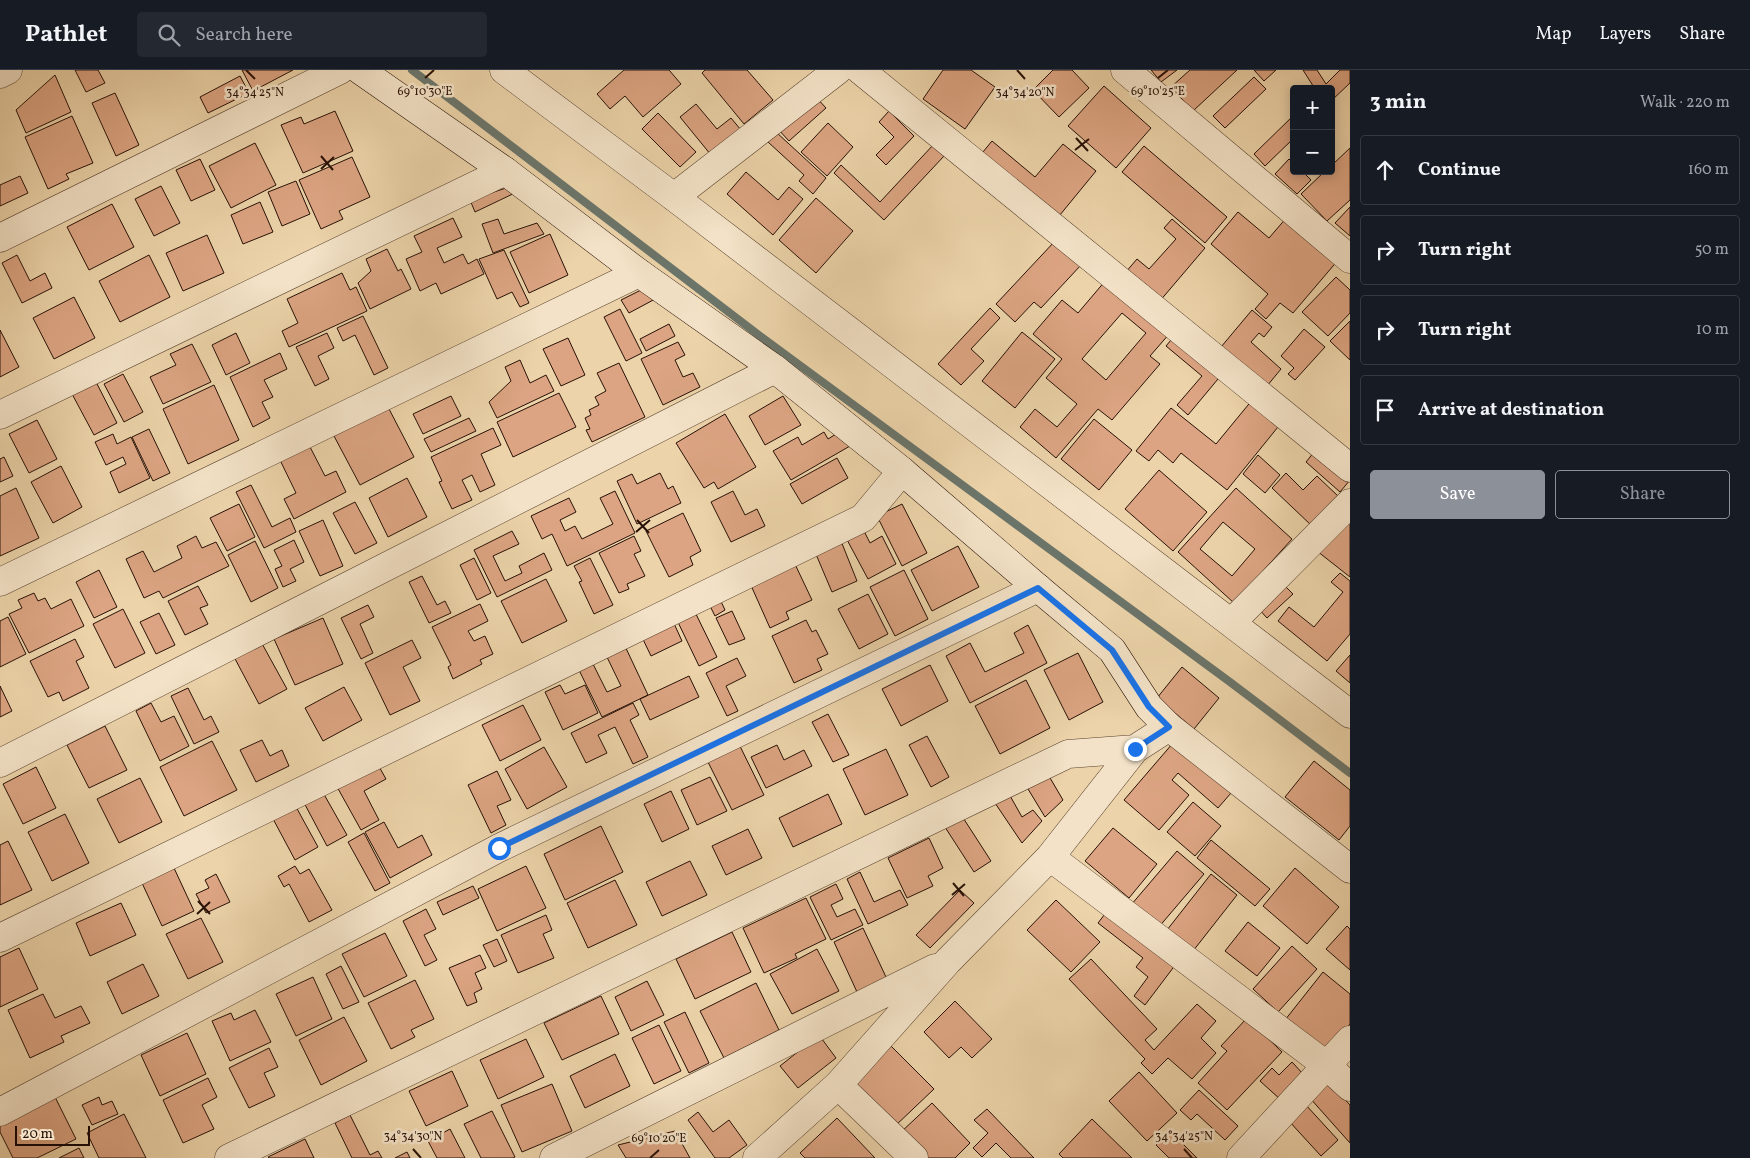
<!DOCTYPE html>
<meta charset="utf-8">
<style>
body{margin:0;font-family:Vollkorn,serif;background:#242831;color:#f1f3f6}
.controls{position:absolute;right:15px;top:15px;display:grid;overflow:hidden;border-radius:5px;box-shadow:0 2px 12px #0003}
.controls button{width:45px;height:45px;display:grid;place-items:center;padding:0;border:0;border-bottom:1px solid #363941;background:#171b24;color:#f1f3f6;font:25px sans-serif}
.scale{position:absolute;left:15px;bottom:12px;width:75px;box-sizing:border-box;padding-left:5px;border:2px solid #271106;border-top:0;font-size:14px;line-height:18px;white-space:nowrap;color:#271106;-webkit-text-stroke:4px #f3e2c7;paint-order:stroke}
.stop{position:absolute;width:15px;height:15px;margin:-11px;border:4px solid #1a73e8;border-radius:50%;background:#fff}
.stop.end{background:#1a73e8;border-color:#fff;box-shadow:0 1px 5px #0008}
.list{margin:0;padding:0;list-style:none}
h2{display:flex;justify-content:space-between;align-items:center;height:65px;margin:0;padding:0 20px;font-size:21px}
h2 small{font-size:16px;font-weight:400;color:#9ea1a6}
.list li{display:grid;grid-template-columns:32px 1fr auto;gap:15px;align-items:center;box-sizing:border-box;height:70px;margin:0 10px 10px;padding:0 10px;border:1px solid #363941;border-radius:5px}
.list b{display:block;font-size:19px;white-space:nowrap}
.list em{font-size:16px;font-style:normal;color:#9ea1a6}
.actions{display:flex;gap:10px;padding:15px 20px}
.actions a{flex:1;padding:11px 0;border:1px solid #8c9099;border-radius:5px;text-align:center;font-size:18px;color:#8c9099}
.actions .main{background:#8c9099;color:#fff}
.icon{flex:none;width:28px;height:28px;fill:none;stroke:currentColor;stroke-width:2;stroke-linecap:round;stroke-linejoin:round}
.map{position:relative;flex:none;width:1350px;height:1088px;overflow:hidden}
header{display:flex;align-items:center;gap:30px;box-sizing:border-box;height:70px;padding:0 25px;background:#171b24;border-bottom:1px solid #363941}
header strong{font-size:24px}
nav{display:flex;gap:28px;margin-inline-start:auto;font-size:18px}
.search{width:350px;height:45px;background:#242831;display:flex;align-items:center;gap:12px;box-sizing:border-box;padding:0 18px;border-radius:5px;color:#9ea1a6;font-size:19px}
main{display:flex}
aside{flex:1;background:#171b24}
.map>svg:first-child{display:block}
</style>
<header>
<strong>Pathlet</strong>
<div class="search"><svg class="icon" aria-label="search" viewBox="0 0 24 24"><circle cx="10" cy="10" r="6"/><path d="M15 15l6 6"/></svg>Search here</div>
<nav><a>Map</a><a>Layers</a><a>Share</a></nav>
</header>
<main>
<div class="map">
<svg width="1350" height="1088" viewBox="0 0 1350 1088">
<rect width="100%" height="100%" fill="#ecd3a9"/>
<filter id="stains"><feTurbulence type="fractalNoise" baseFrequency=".004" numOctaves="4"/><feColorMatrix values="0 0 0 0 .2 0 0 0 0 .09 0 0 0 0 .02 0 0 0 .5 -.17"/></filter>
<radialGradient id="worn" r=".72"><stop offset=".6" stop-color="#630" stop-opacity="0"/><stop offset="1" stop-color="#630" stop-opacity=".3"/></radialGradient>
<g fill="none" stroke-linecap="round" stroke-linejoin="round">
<path stroke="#6b756a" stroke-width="8" d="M412 0 760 266 1230 612 1350 703"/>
</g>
<path fill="#dca482" stroke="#271106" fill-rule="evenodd" d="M75 0H98L105 13 86 22Z
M242 0H293L253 21Z
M624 0H669L681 14 643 47 625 26 610 39 597 24Z
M705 0H747L773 30 744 54 702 3Z
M943 0H971L995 17 965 59 923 29Z
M1053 0H1072L1089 18 1059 47 1033 20Z
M1151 0H1177L1161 12Z
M1190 0H1237L1193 41 1171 17Z
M1254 0H1276L1264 11Z
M1303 0H1317L1326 14 1340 0H1350V13L1331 31V19H1315Z
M55 5 71 42 26 63 16 40Z
M240 6 249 23 208 43 200 27Z
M1254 7 1266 19 1225 58 1213 46Z
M1104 16 1151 58 1116 98 1068 56Z
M115 23 139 75 116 86 92 33Z
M814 25 826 38 789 71 777 58Z
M696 34 717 59 731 48 741 60 711 85 680 47Z
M335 41 353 81 303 103 281 55 301 47 304 54Z
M889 41 914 66 886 95 876 85 894 67 879 52Z
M658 43 696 82 680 97 642 59Z
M1294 45V68L1265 96 1254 84Z
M72 46 93 93 66 104 69 109 48 119 25 67Z
M828 53 853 77 827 106 801 82Z
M776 62 826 108 813 124 799 111 804 105 768 72Z
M992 71 1035 107 1063 74 1096 101 1055 151 978 88Z
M255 73 276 115 231 138 209 96Z
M934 74 945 85 884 150 834 103 841 95 880 132Z
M1144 76 1227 147 1205 173 1122 102Z
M1350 78V130L1327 151 1301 124 1325 101H1331V96Z
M352 87 370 127 339 141 343 149 321 159 299 110Z
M200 89 215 120 191 131 176 100Z
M1289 89 1294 94V101H1302L1311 110 1297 124 1275 104Z
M746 102 778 130 789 117 803 129 773 165 727 124Z
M20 106 28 123 0 136V115Z
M296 111 310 144 282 156 268 122Z
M161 116 180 153 154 166 135 129Z
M509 117 519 121 475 142 470 130Z
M816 128 853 161 816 203 779 170Z
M260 132 273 162 243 174 231 145Z
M112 134 134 177 89 200 67 157Z
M1350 137V166L1335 153Z
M1238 142 1269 168 1288 146 1339 189 1293 243 1280 233 1266 249 1255 239 1268 224 1211 174Z
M453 148 462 167 437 178 444 193 463 184 468 194 477 189 484 204 441 224 436 213 420 221 406 189 422 182 414 166Z
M498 149 504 164 537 153 544 164 493 183 482 154Z
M1172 149 1205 178 1159 232 1125 203 1137 189 1149 199 1176 169 1164 158Z
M550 164 568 205 529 223 510 182Z
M207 165 224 203 183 221 166 183Z
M1055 171 1081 195 1041 238 1034 232 1015 252 996 234Z
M387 179 398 201 401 199 411 219 370 239 358 213 371 201 366 189Z
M504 180 529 233 520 237 512 222 497 229 479 189Z
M17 185 30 211 45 203 52 218 22 233 2 193Z
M149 185 170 227 120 252 99 211Z
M342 203 350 220 356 217 367 241 289 277 282 261 298 253 287 229Z
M1336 207 1350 220V243L1328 266 1302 242Z
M1106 210 1170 263 1150 286 1160 294 1112 350 1098 339 1056 388 1020 357 1035 339 1057 357 1077 334 1046 308 1062 289 1033 264 1062 230 1078 243ZM1122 243 1146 263 1106 310 1082 289Z
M651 215 657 228 629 243 621 230Z
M74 227 95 268 54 289 33 248Z
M990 238 1000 248 971 279 984 291 961 315 938 294Z
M620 239 642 283 626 291 604 247Z
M1252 240 1272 257 1264 267 1259 263 1251 272 1281 299 1267 316 1221 277Z
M363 246 388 298 374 305 355 265 343 271 337 258Z
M1350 251V290L1330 271Z
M669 254 675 266 646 281 640 269Z
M1304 259 1325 277 1295 310 1288 304 1294 298 1281 286Z
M0 260 19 297 0 307Z
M1022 262 1055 289 1015 338 982 311Z
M236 263 250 293 226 305 212 275Z
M327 263 334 278 318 286 329 309 315 316 296 277Z
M1176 264 1223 303 1188 345 1177 335 1202 306 1166 276Z
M568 268 585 305 561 316 543 279Z
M678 272 685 285 675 290 683 307 693 303 700 317 663 335 641 289Z
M192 274 211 312 163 334 150 307 176 295 170 284Z
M280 283 287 299 264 310 273 327 262 332 270 348 253 357 230 307Z
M520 290 530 313 546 305 554 321 497 348 489 332 511 311 505 297Z
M619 293 645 347 592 372 586 360 590 359 585 348 591 345 589 340 599 335 595 327 606 321 597 303Z
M123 304 143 342 124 352 104 314Z
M95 310 117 353 94 365 71 322Z
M214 315 239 370 188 394 163 339Z
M559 323 576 357 513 387 497 352Z
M451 326 461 346 423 364 413 344Z
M783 326 801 355 765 375 749 346Z
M1253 329 1282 352 1227 420 1181 383 1173 393 1158 380 1149 391 1136 381 1171 338 1216 374Z
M388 337 414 387 360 415 334 366Z
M725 344 756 397 718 419 714 412 704 418 676 373Z
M469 348 476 361 431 382 424 369Z
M1094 349 1132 380 1099 420 1061 389Z
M37 350 57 389 29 403 9 364Z
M493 358 501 375 481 384 495 415 480 422 472 405 462 410 472 430 452 439 439 412 442 411 431 387Z
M149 359 170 403 153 411 132 367Z
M841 361 850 376 791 410 773 381 798 367 802 375 824 362 828 369Z
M113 364 117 374 131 367 150 408 119 423 110 402 126 394 123 387 106 395 95 372Z
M309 375 325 406 336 401 346 422 294 449 284 429 296 423 280 390Z
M1318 377 1350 410 1340 422 1306 392Z
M1258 385 1280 405 1265 423 1243 404Z
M4 387 13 406 0 412V389Z
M837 388 848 408 802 434 790 414Z
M61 396 82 437 53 453 31 412Z
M1159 400 1207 442 1173 481 1125 439Z
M660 403 668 419 673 416 681 433 637 454 617 411 632 404 637 414Z
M1286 403 1303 420 1317 406 1339 427 1312 456 1272 418Z
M407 408 427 447 388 467 369 428Z
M251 415 272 457 290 448 296 462 264 478 236 422Z
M16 418 39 468 0 486V426Z
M1236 418 1292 469 1234 533 1178 482ZM1223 452 1255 479 1232 506 1200 479Z
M615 421 635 463 567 496 552 464 542 469 531 446 569 428 576 442 560 450 565 461 575 456 582 469 613 454 600 428Z
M733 421 745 445 757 439 765 456 731 472 711 432Z
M355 432 377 473 355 484 333 443Z
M239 434 255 467 227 481 210 448Z
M902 434 927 483 902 496 877 446Z
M683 443 701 481 690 487 693 495 669 507 646 461Z
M1350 446V507L1317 481Z
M323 450 343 496 320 506 299 461Z
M862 457 870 473 882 466 896 494 868 509 845 466Z
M512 461 519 474 493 486 505 511 522 503 519 496 544 483 552 500 497 527 474 480Z
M196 466 202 478 216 472 229 496 163 528 159 521 144 528 126 489 143 481 154 502 182 488 177 476Z
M634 466 641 481 634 484 645 506 627 514 629 519 619 523 599 483Z
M294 470 304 492 290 499 296 511 283 517 275 499 282 496 274 480Z
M255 471 278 518 251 532 228 485Z
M841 471 857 511 832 522 815 482Z
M958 476 979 517 932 541 911 500Z
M474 488 491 523 477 530 460 495Z
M590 488 613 535 594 544 579 512 582 511 574 496Z
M793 490 812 530 786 542 789 549 770 558 749 511Z
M99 500 117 537 94 548 76 512Z
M904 500 928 549 895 566 870 517Z
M1340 503 1350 511V564L1327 591 1278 551 1289 537 1314 557 1343 522 1331 512Z
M422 506 437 535 445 531 451 543 429 553 409 512Z
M546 509 567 551 522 573 501 531Z
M1282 513 1293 524 1267 548 1257 537Z
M198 516 208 535 200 538 208 554 185 565 168 531Z
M34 523 38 531 45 528 51 539 71 529 84 556 29 583 9 544 22 538 18 530Z
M717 523 725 540 715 546 706 528Z
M868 524 888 564 859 579 838 539Z
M480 534 488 551 468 561 474 571 485 566 493 584 480 590 482 594 453 609 448 597 451 595 432 557Z
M368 535 374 547 360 554 373 583 361 589 341 548Z
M693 538 717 587 699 596 675 546Z
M123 539 145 583 115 598 93 554Z
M732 541 745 569 729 575 716 548Z
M159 543 175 575 156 584 140 552Z
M8 547 26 584 0 597V551Z
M671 547 682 571 651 586 639 561Z
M323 548 343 594 295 615 274 569Z
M806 550 812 562 816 560 828 584 817 589 822 600 794 613 772 566Z
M1028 555 1047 593 970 633 946 586 970 573 985 602 1024 583 1014 563Z
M75 569 84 587 76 591 89 618 63 631 59 622 48 627 30 591Z
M260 570 287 619 259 634 233 585Z
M412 570 421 588 403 597 420 631 390 645 365 593Z
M624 574 648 625 602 647 577 596 591 590 607 622 621 616 605 583Z
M1078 583 1103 632 1069 650 1044 600Z
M1350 585V613L1336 601Z
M737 588 746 606 726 616 738 641 727 646 706 603Z
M930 595 948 631 901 656 882 619Z
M1182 597 1219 628 1194 659 1157 628Z
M689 606 699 627 650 650 640 629Z
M1026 610 1050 658 1000 684 975 636Z
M560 615 565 624 585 615 598 643 563 660 545 622Z
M0 616 12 641 0 647Z
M344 617 362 650 323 671 305 638Z
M188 618 204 650 211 646 219 662 194 674 171 626Z
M151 633 161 652 174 646 189 676 160 691 136 641Z
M633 633 639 645 630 650 648 687 633 694 615 657 598 665 607 683 586 693 571 663Z
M523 635 541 670 500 691 482 655Z
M828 644 849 685 833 692 812 652Z
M105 656 127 700 89 718 67 675Z
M927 666 949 707 931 717 909 675Z
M736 668 764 725 732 740 704 684Z
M262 670 270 686 282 680 289 696 256 712 240 680Z
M212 671 237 720 184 746 160 697Z
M1173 673 1231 723 1218 738 1178 703 1172 710 1189 725 1159 760 1124 730Z
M777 675 784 690 804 680 812 696 766 718 751 687Z
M544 677 567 717 527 739 505 699Z
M886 679 908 725 865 745 843 699Z
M1314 691 1350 720V756L1339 770 1285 727Z
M377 693 386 709 364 721 379 750 361 760 336 715Z
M36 697 56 738 23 754 3 714Z
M497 701 511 730 497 736 506 755 491 763 468 715Z
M1046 701 1063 730 1045 747 1025 714Z
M710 707 727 741 697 755 681 720Z
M140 708 162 752 119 773 97 729Z
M321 719 347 765 327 776 302 729Z
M671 721 689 759 662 772 644 734Z
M828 724 842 754 793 777 779 748Z
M1009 724 1022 747 1033 740 1042 751 1022 773 995 733Z
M1193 732 1221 756 1195 786 1167 762Z
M295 735 318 777 295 790 272 747Z
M960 743 991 791 974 802 943 754Z
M65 744 89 793 52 811 28 762Z
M384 752 398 778 422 765 432 785 390 808 365 762Z
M601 756 623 802 565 830 544 784Z
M1113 758 1157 794 1129 828 1085 791Z
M748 759 762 788 726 805 712 776Z
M364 763 390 813 375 821 348 772Z
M929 768 943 798 928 806 933 816 907 828 888 788Z
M1211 770 1270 819 1255 836 1197 788Z
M8 771 32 820 0 835V775Z
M1177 781 1204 804 1158 858 1131 835Z
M690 791 707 825 662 846 646 812Z
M295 796 300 804 309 799 332 840 309 852 289 814 284 817 278 806Z
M526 796 546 838 497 861 478 819Z
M174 798 194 841 162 856 142 813Z
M1295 798 1339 837 1307 874 1263 836Z
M860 802 874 832 900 820 908 835 868 854 847 809Z
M216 804 230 832 206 843 196 824 209 818 205 810Z
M1211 804 1237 825 1193 881 1167 860Z
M615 810 637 855 588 878 567 833Z
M836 814 843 829 831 835 837 847 855 839 863 855 831 870 810 827Z
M473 816 479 828 443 845 437 832Z
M960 820 974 833 930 878 916 865Z
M806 828 826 869 795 884 797 888 764 903 743 858Z
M1056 830 1100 872 1071 902 1027 860Z
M121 833 136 865 90 886 76 853Z
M426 839 436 859 424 865 437 890 425 896 403 851Z
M1108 840 1176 894 1145 935 1134 926 1148 907 1136 897 1143 888 1098 853Z
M546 845 552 860 543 864 554 888 518 903 501 865Z
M201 848 223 892 188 909 166 864Z
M1248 852 1280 878 1257 906 1225 881Z
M1347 856 1350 859V900L1326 879Z
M863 858 886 907 857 922 834 872Z
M732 862 751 902 695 929 676 889Z
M385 863 407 906 364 927 342 884Z
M497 869 507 891 494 897 483 875Z
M1292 876 1317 899 1278 942 1253 919Z
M19 878 38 919 0 937V887Z
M817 879 839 921 792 944 770 904Z
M480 885 486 898 475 903 482 919 474 923 477 932 467 936 449 898Z
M1091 889 1157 959 1145 970 1154 980 1197 934 1216 951 1201 968 1216 983 1192 1009 1168 988 1152 1004 1141 993 1145 989 1069 909Z
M143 894 159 926 122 944 107 912Z
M341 896 359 932 343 939 326 904Z
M1323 902 1350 924V954L1327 983 1285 950Z
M313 907 332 949 296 966 276 924Z
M415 910 434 949 411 960 415 967 391 979 368 933Z
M647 911 664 945 631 961 615 927Z
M756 913 779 960 724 988 700 941Z
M43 924 55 948 81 936 90 953 61 966 64 972 30 988 8 940Z
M601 926 619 964 562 990 544 953Z
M955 931 992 969 972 988 961 977 949 988 924 962Z
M255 940 271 972 230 991 212 951 231 943 234 950Z
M685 942 709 993 689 1003 664 952Z
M344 947 367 991 321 1015 299 970Z
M1247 948 1282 982 1227 1040 1198 1013 1227 981 1221 976Z
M659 955 681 1001 654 1014 632 968Z
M187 963 206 1004 160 1026 141 985Z
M819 965 836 988 798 1018 780 996Z
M526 969 544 1007 498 1029 480 990Z
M890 975 934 1019 893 1058 850 1014Z
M269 978 278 997 264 1003 275 1026 249 1038 229 998Z
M615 984 630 1016 585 1038 570 1006Z
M1292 992 1304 1005 1281 1030 1260 1011 1272 998 1279 1005Z
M452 1001 468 1036 426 1056 409 1021Z
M1139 1002 1177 1043 1147 1071 1109 1031Z
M208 1008 217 1027 202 1035 214 1059 183 1073 163 1030Z
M1327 1010 1350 1035V1073L1309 1027Z
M552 1014 572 1061 522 1082 501 1035Z
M1199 1020 1238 1056 1225 1070 1197 1044 1191 1050 1180 1040Z
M54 1025 76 1069 37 1088H13L0 1062V1051Z
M99 1027 102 1035 112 1031 118 1044 92 1055 82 1035Z
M932 1033 970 1073 955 1088H924L900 1063Z
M1305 1034 1338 1070 1321 1086 1288 1050Z
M987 1039 1034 1088H1011L996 1073 982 1087 973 1078 988 1063 974 1050Z
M492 1041 515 1087 513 1088H481L464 1054Z
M698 1042 713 1062 729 1050 747 1075 729 1088H715L688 1050Z
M124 1044 146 1088H99L87 1063Z
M350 1045 370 1085 378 1081 382 1088H352L335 1053Z
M837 1048 875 1088H805L800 1083Z
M1092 1049 1132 1088H1063L1059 1084Z
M450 1059 465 1088H437L428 1071Z
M675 1061 690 1088H626L618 1075Z
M1170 1061 1197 1088H1169L1156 1075Z
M305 1069 314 1088H269L268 1087Z
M79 1078 84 1088H59Z
M407 1082 410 1088H395Z"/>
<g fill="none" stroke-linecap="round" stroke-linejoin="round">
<defs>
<path id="street" d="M504 0 674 127 1350 644
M860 0 1350 398
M1125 0 1350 189
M0 4 8 0
M674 127 838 0
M0 168 340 0
M0 345 505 101
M0 512 639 203
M1231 553 1350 433
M0 693 775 299
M1050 787 1326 995 1350 1017
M0 868 863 448 902 401
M838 1015 914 1088
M0 1042 499 778 1038 518
M229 1088 1068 684 1135 679
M554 1088 935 898
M757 1088 838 1015 948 891 1050 787 1135 679 1169 657 1350 799
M1241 1088 1350 970"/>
<path id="secondary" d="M360 0 505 101 639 203 775 299 902 401 1038 518 1112 580 1149 637 1169 657"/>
</defs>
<use href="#street" stroke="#58422f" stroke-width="29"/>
<use href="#secondary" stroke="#271106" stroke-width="29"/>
<use href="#street" stroke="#f3e2c7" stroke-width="28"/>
<use href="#secondary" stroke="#f3e2c7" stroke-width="28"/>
</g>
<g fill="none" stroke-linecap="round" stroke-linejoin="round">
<path stroke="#1a73e8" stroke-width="6" d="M499 778 1038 518 1112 580 1149 637 1169 657 1135 679"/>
</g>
<path fill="none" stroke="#271106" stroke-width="2" d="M246 0 255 9M1017 0 1025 9M425 8 434 0M1158 8 1168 0M1076 68 1088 81M1075 80 1089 69M321 86 333 100M321 99 334 87M637 450 649 463M636 462 650 450M953 813 964 826M952 825 965 814M198 831 210 844M197 844 210 832M413 1079 421 1088M1184 1079 1192 1088M650 1088 659 1080"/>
<g font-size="12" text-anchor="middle" fill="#271106" stroke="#f3e2c7" stroke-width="5" stroke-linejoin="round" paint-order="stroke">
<text x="425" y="25">69°10'30"E</text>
<text x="1158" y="25">69°10'25"E</text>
<text x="255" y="26">34°34'25"N</text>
<text x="1025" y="26">34°34'20"N</text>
<text x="413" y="1070">34°34'30"N</text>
<text x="1184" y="1070">34°34'25"N</text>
<text x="659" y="1072">69°10'20"E</text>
</g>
<rect width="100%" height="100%" filter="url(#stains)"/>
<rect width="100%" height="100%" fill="url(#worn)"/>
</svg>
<div class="controls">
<button>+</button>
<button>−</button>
</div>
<div class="scale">20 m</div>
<div class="stop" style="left:499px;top:778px"></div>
<div class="stop end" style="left:1135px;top:679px"></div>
</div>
<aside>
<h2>3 min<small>Walk · 220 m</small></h2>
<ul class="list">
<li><svg class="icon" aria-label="ahead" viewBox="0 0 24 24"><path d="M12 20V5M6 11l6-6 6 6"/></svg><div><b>Continue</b></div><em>160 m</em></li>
<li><svg class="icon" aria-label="right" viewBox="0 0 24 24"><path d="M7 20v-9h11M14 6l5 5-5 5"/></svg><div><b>Turn right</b></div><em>50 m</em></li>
<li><svg class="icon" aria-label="right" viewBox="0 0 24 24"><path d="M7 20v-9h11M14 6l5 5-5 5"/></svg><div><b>Turn right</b></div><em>10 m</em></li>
<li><svg class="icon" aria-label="arrive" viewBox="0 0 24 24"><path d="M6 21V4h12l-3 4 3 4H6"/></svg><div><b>Arrive at destination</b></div></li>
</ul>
<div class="actions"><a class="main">Save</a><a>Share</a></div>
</aside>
</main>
